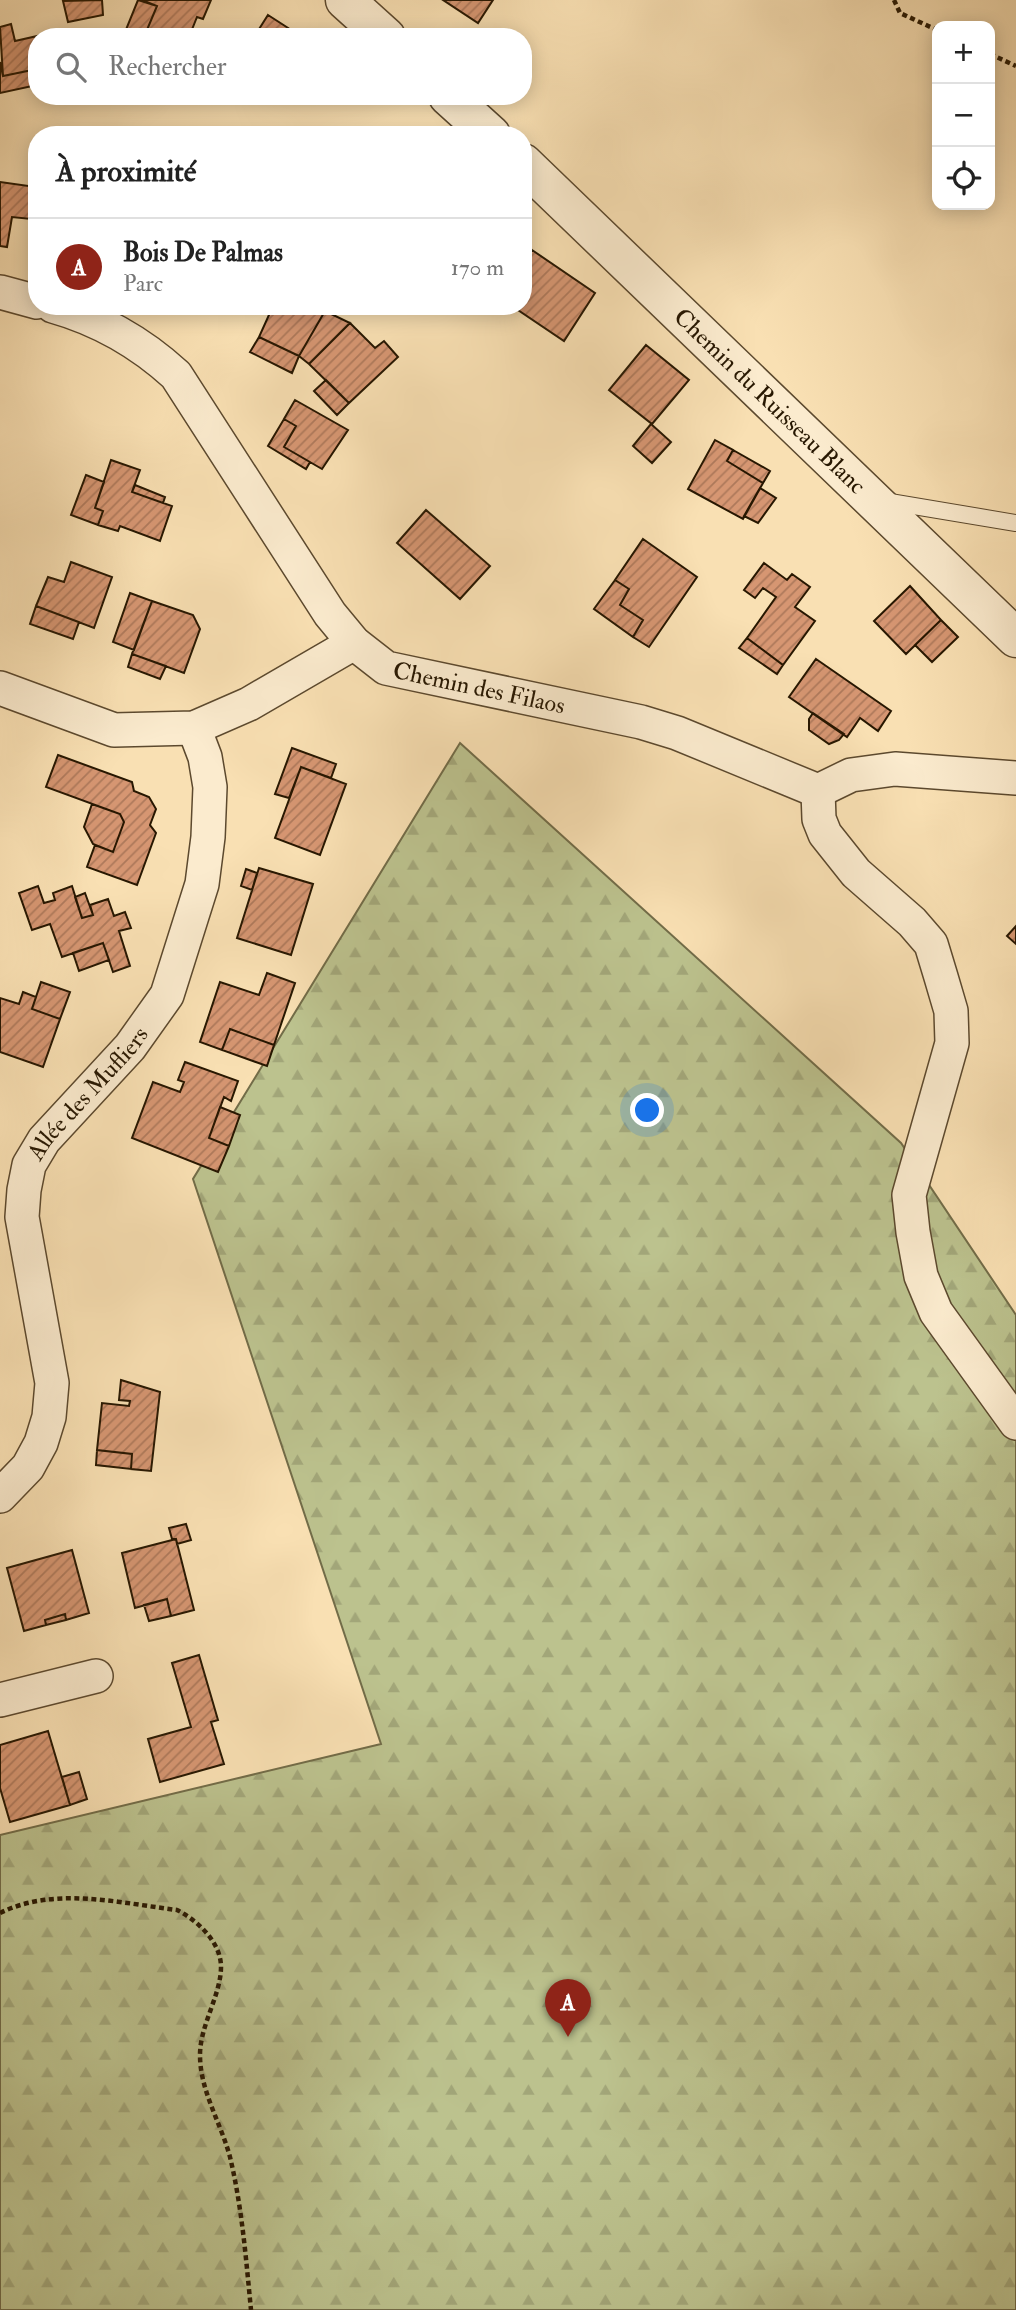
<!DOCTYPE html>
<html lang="fr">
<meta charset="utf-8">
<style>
body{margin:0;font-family:"IM FELL Double Pica",serif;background:#f2f2f2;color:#222}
.controls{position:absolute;right:21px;top:21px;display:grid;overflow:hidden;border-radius:14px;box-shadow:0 4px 18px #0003}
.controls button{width:63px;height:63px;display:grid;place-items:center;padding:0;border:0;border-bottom:2px solid #e0e0e0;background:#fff;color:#222;font:35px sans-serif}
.you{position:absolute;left:648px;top:1111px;width:24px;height:24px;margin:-18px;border:5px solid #fff;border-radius:50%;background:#1a73e8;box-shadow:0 0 0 10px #1a73e833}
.badge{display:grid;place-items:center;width:46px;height:46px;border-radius:50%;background:#8f2418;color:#fff;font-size:23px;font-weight:700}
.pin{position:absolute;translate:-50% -58px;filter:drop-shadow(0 2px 4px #0008)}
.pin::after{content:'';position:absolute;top:37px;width:24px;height:21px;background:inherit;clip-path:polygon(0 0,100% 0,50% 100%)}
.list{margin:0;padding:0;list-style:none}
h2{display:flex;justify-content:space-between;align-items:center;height:91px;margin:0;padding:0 28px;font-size:30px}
h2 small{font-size:23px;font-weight:400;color:#767676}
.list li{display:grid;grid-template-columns:46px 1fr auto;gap:21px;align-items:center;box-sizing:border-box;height:98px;padding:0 28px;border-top:2px solid #e0e0e0}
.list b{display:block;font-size:26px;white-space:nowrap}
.list p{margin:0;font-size:23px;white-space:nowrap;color:#767676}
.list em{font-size:23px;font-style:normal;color:#767676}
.icon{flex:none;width:38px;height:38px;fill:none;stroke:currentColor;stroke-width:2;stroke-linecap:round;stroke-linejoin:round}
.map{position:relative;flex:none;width:1016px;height:2310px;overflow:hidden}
.search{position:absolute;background:#fff;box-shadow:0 4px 18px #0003;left:28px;top:28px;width:504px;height:77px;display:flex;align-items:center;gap:18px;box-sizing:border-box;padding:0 24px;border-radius:28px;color:#767676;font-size:26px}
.panel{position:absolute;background:#fff;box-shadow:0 4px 18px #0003;left:28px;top:126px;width:504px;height:189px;border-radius:28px}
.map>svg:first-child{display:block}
</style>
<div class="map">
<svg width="1016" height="2310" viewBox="0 0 1016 2310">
<defs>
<pattern id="forest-firs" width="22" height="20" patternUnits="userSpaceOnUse" patternTransform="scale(1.75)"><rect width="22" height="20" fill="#bcc28e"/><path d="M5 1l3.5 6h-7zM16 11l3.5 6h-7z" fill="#a2a679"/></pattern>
<pattern id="building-hatch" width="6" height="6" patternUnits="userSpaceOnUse" patternTransform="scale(1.75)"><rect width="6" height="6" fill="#d69672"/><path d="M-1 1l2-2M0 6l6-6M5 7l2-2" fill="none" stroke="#ae795b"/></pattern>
</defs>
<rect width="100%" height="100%" fill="#f9e0b3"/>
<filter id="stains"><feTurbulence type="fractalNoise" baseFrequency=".00286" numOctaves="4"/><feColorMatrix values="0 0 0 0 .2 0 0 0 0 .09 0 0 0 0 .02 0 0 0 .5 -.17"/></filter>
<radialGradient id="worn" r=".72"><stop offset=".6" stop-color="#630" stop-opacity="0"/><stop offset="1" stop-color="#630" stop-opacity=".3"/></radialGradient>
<path fill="url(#forest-firs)" stroke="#726c48" stroke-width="2" d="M460 743 901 1143 1016 1315V2310H0V1835L381 1744 193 1179Z"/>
<path fill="url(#building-hatch)" stroke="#271701" stroke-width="2" d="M102 0 103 15 68 22 63 1Z
M138 0 157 6 144 37H123Z
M142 0H211L203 19 197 17 189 37H144L157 6Z
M443 0H493L478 23Z
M268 15 302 37H254Z
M11 24 15 41 55 32 57 37H37V69L3 76 0 27Z
M0 62 3 76 37 69V85L0 93Z
M0 182 36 187 31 219 12 217 7 247 0 246Z
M532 250 595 293 564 341 512 306H523V263Z
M273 306H315L325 311 299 356 259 337Z
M325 311 350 323 309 364 299 356Z
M350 323 375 348 384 341 398 357 349 403 309 364Z
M259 337 299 356 292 373 250 352Z
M646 345 689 380 652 424 609 390Z
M326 380 349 403 337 415 314 391Z
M295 400 348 430 322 469 284 447 296 426 284 419Z
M284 419 296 426 284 447 310 462 306 469 268 446Z
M651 424 671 442 652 463 633 446Z
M715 440 733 450 727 461 763 483 743 519 688 489Z
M733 450 770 471 763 483 727 461Z
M111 460 140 470 132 492 172 506 160 541 120 526 118 531 98 525 103 511 95 508Z
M86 475 104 482 95 508 103 511 98 525 71 515Z
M135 485 165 497 163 503 132 492Z
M760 488 776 498 758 523 744 516Z
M426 510 490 566 460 599 397 543Z
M643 539 697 577 649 647 633 637 643 620 620 605 629 589 615 580Z
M71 562 112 577 94 628 36 606 48 577 64 582Z
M764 563 787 580 792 574 810 587 795 607 815 621 783 665 747 638 776 597 763 588 755 598 744 590Z
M615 580 629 589 620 605 643 620 633 637 594 609Z
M910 586 941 620 906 654 874 621Z
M130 593 152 601 134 650 113 642Z
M152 601 193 615 200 629 184 673 132 654Z
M36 606 79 622 73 639 30 624Z
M941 620 958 637 932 662 915 645Z
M747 638 783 665 777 674 739 648Z
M132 654 166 666 160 679 128 667Z
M816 659 891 711 878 731 860 718 847 737 789 697Z
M813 713 844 734 839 740 829 744 809 730V719Z
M292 748 336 764 331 778 301 767 289 798 275 794Z
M58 755 132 782 134 791 149 797 156 809 150 825 156 833 137 885 87 867 95 845 113 852 124 822 120 814 46 787Z
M301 767 346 784 320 855 275 838Z
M92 804 120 814 124 822 113 852 93 844 84 827Z
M259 868 313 884 291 955 237 938Z
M246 869 257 873 252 890 241 886Z
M38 886 44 903 55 900 53 893 72 886 82 918 93 915 90 905 108 899 114 916 125 912 131 928 119 931 130 966 113 972 103 943 62 957 50 924 32 930 19 893Z
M85 893 93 915 82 918 75 897Z
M1016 926V944L1007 936Z
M103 943 109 960 79 971 73 953Z
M267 973 295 983 274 1045 230 1029 222 1050 200 1042 220 982 259 995Z
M41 982 70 992 60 1019 32 1009Z
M23 992 36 997 32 1009 60 1019 43 1067 0 1052V998L19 1004Z
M230 1029 274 1045 267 1066 222 1050Z
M185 1062 238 1081 231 1101 224 1097 209 1138 229 1146 218 1172 132 1138 153 1082 180 1092 184 1082 178 1080Z
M220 1107 240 1115 229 1146 209 1138Z
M121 1380 160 1392 151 1471 131 1469 132 1454 97 1450 102 1403 129 1406 130 1401 119 1400Z
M97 1450 132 1454 131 1469 96 1465Z
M186 1524 191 1540 177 1544 176 1539H172L169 1528Z
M176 1539 194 1610 171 1616 167 1599 135 1608 122 1553Z
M72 1550 89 1613 66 1620 65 1614 45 1620 46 1625 24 1631 7 1568Z
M167 1599 171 1616 149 1621 144 1605Z
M65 1614 66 1620 46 1625 45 1620Z
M199 1655 218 1720 211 1722 224 1764 160 1782 148 1739 191 1727 172 1663Z
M48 1731 70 1805 10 1822 0 1788V1745Z
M79 1772 87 1799 70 1805 62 1777Z"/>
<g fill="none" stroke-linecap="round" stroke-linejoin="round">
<defs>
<path id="service" d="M884 501 1016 523"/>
<g id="minor">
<path d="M0 292 37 302"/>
<path id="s1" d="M53 306C99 319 141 343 176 375L330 614 354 643 386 668 641 722 677 733 818 791 851 775 895 769 1016 778"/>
<path d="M0 688 114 730 194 728 249 704 354 643"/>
<path d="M818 791 819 819 825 834 856 873 912 922 931 944 941 977 951 1011 952 1043 909 1195 913 1232 921 1276 936 1312 1016 1423"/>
<path id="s2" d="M0 1496 28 1467 41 1443 49 1417 52 1383 22 1217 24 1190 29 1165 44 1140 130 1047 167 995 202 884 208 837 210 787 205 757 194 728"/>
<path d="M0 1700 96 1676"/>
</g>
<g id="tertiary">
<path d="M345 0 386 37"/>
<path d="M448 96 491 135"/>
<path id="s3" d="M523 163 1016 638"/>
</g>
</defs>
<use href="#service" stroke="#5c492e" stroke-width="18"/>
<use href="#minor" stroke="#5c492e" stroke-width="36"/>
<use href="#tertiary" stroke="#5c492e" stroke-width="41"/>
<path stroke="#271701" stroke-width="4.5" stroke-dasharray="5 3.5" stroke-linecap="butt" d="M894 0 900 13 937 30
M990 54 1016 66
M0 1913C55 1886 119 1903 177 1910 197 1920 221 1942 221 1967 221 1995 200 2025 200 2055 200 2091 221 2123 230 2157 242 2207 246 2259 251 2310"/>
<use href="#service" stroke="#fbebce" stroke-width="16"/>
<use href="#minor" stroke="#fbebce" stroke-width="33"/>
<use href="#tertiary" stroke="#fbebce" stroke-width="38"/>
</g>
<g text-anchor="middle" stroke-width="6" stroke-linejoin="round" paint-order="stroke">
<g font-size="24" fill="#271701" stroke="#fbebce">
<text dy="8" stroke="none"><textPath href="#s3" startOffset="343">Chemin du Ruisseau Blanc</textPath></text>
<text dy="8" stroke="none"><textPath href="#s1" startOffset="600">Chemin des Filaos</textPath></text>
<text dy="8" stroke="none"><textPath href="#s2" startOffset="443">Allée des Mufliers</textPath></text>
</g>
</g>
<rect width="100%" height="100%" filter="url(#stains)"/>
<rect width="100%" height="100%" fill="url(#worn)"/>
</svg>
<div class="controls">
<button>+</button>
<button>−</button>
<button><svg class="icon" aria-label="locate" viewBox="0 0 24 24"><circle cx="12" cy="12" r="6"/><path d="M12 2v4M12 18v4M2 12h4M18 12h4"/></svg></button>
</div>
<div class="you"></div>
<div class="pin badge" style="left:568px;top:2037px">A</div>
<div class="search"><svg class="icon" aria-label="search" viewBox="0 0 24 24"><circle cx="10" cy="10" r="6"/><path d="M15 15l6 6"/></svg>Rechercher</div>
<section class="panel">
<h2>À proximité<small></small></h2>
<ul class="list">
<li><span class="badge">A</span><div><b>Bois De Palmas</b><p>Parc</p></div><em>170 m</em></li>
</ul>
</section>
</div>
